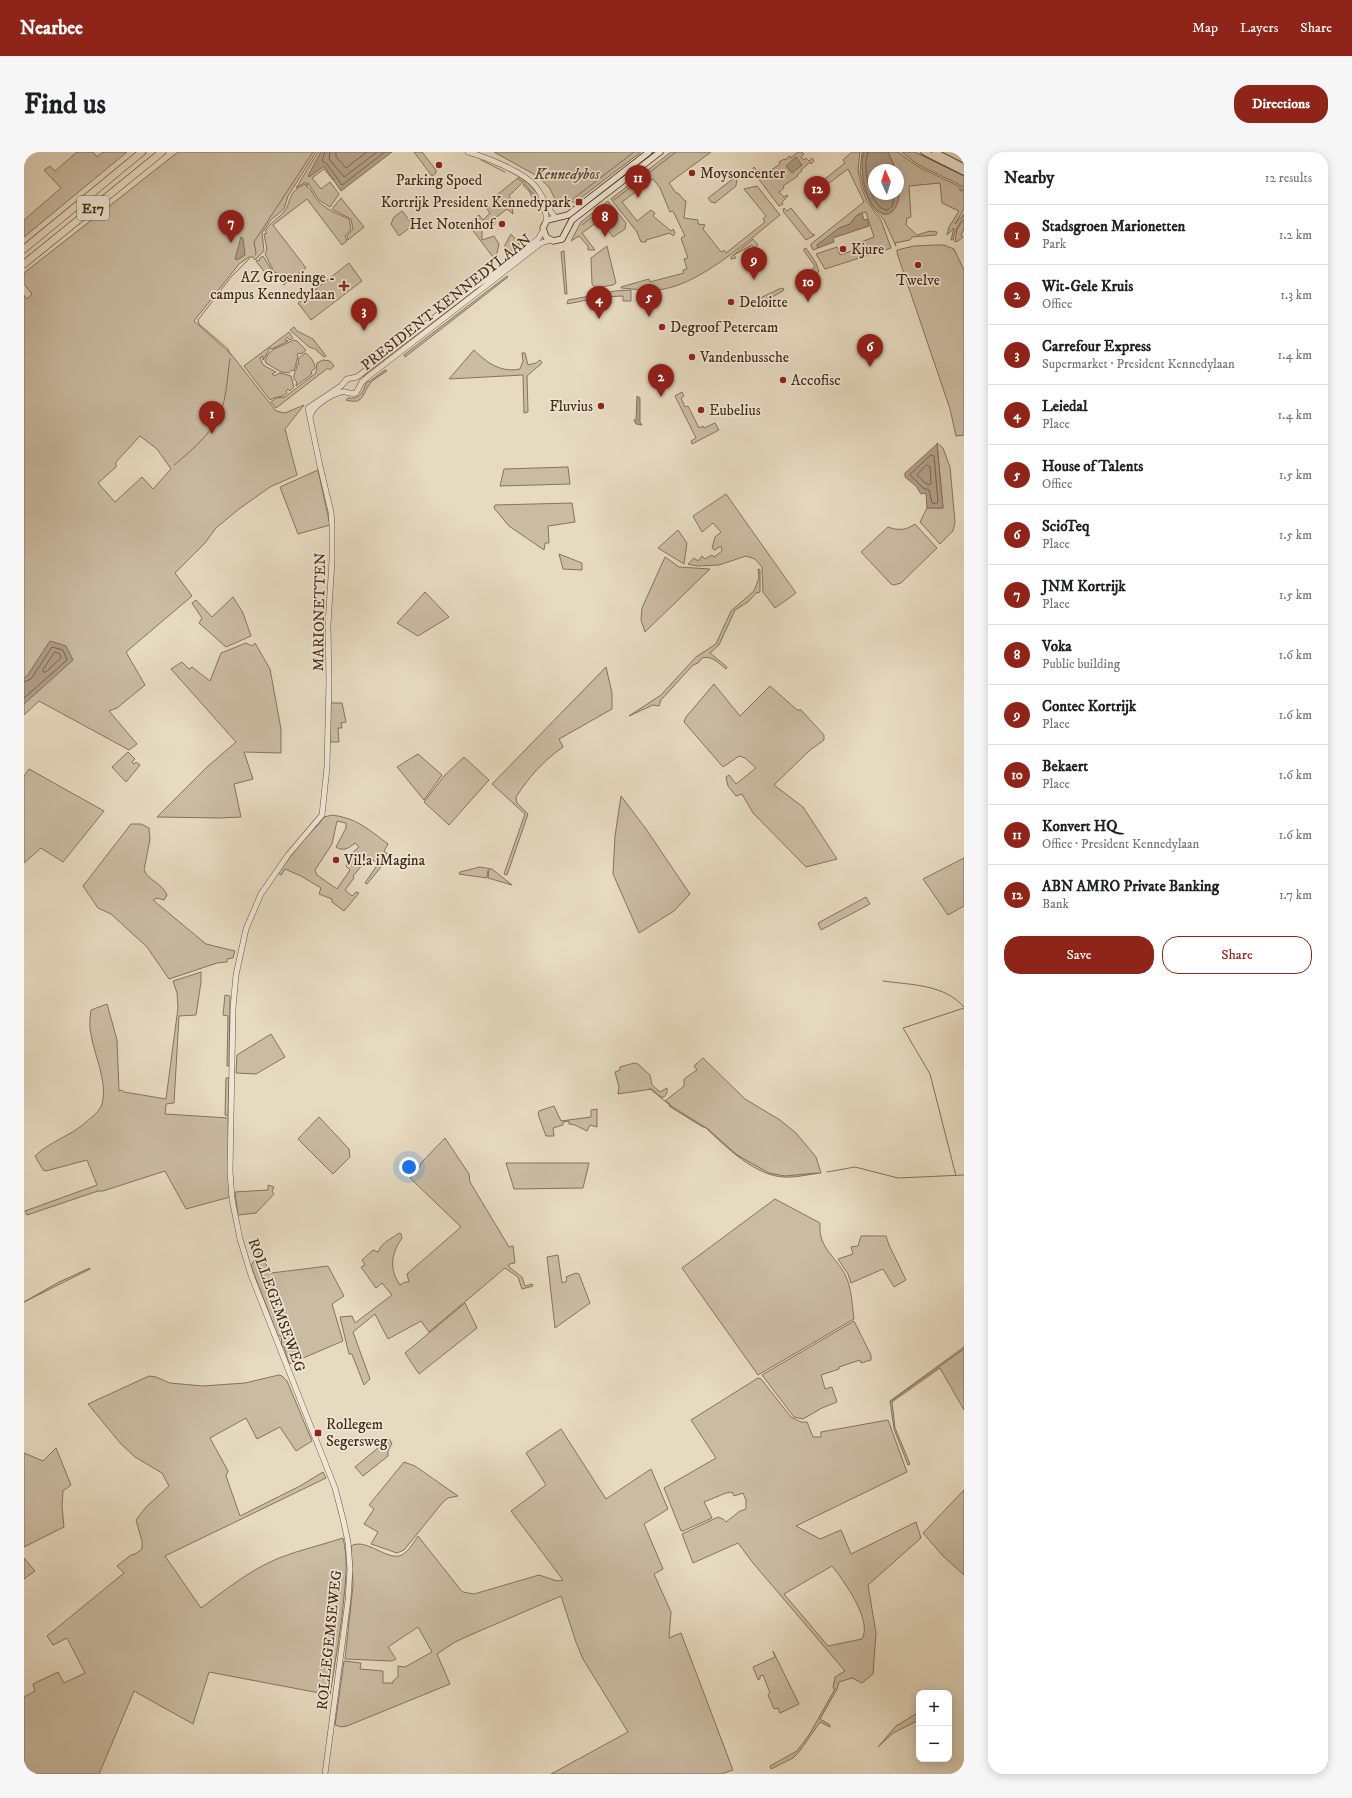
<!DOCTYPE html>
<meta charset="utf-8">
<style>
body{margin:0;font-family:"IM FELL DW Pica",serif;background:#f6f6f6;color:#202124}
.controls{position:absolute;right:12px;bottom:12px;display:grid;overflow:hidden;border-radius:8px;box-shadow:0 2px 10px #0003}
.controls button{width:36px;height:36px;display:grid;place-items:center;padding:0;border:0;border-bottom:1px solid #e0e0e0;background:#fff;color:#202124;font:20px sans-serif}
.compass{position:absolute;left:844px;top:12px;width:36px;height:36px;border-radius:50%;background:#fff;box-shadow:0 2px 10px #0003;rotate:356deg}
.you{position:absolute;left:385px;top:1015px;width:14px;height:14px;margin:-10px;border:3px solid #fff;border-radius:50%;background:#1a73e8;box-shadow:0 0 0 6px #1a73e833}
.badge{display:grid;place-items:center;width:26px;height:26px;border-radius:50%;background:#8f2418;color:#fff;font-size:13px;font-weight:700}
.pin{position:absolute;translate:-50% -33px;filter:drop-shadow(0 1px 2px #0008)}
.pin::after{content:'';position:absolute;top:21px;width:14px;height:12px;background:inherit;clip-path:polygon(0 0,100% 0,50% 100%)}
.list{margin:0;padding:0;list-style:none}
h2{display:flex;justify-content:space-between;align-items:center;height:52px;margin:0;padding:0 16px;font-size:17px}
h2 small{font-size:13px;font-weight:400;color:#757577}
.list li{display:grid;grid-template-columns:26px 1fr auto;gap:12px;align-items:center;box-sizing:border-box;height:60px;padding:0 16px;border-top:1px solid #e0e0e0}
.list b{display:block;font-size:15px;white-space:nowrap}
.list p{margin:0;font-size:13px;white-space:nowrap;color:#757577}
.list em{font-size:13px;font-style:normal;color:#757577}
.actions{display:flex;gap:8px;padding:12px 16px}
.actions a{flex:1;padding:9px 0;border:1px solid #8f2418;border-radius:16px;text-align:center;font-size:14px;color:#8f2418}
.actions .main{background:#8f2418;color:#fff}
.map{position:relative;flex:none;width:940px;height:1622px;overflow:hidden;border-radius:16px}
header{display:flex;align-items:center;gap:24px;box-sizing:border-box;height:56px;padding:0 20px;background:#8f2418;color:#fff}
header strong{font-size:19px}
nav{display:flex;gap:22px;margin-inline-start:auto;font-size:14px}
.intro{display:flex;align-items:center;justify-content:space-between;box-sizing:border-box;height:96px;padding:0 24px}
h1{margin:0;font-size:28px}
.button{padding:10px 18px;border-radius:16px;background:#8f2418;color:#fff;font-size:14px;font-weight:700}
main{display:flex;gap:24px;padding:0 24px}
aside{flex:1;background:#fff;border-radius:16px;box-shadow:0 2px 10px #0003}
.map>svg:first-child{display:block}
</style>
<header>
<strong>Nearbee</strong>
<nav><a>Map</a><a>Layers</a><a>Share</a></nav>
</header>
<div class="intro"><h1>Find us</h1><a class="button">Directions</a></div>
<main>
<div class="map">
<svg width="940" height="1622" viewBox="0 0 940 1622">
<rect width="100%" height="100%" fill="#e6dac0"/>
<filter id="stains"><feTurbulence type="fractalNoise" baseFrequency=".005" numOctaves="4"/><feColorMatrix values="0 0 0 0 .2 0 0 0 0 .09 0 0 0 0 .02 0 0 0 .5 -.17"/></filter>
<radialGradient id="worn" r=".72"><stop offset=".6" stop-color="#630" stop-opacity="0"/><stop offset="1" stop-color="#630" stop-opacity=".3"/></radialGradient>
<path fill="#cabca3" stroke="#87725e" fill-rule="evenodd" d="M53 0H69L73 5 79 0H103L0 85V68L37 36 20 18 26 14 31 19Z
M154 0H292L264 44 260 57 247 68 238 81 240 99 231 108 229 105H225L215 112 170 169 207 202 252 259 261 261 280 253 261 277 273 323 246 335 215 357 192 376 181 391 151 421 168 444 102 500 121 533 93 556 85 559 113 592 105 598 15 549 0 563V143L3 147 8 142 0 132V121ZM116 284 133 297 147 317 129 337 118 325 91 350 74 331 92 315V310Z
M294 0H300V14L311 28 310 29 300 17 288 26 297 37 306 30 315 42 306 55 295 48 284 31H280L272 36Z
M390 0H398L412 18V21L408 24Z
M470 0H617L550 51 546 47 542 49 531 47 525 35 513 24Z
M628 0H633L549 65 548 63Z
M647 0H687L645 31 652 41H654L660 48 662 49 660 66 674 68V72L681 73 679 77 697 100 700 98 702 101 741 70 739 67 742 64 720 37 733 34 756 63C726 87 679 130 640 137 627 140 611 137 597 136V135L625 127 626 130 660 121 659 118 663 117 660 107 664 106 657 86 661 84 649 59 646 60 636 36 629 27 598 50 613 69 627 58 631 61 629 64 647 79 649 77 651 81 649 84 646 81 622 88V90H617L613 80 587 47Z
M774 0H778L780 2 777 5 780 8 782 6 785 9 788 6 790 9 787 12 786 10 777 18 778 19 773 23 774 24 759 34 760 36 755 40 760 45 763 43 764 44 758 50 759 52 755 54 728 18 730 15 733 18H736L740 23 756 12 755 10 760 7 761 8 766 4 767 6Z
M828 0H836L834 18 838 37 844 51 857 68 867 96 801 117 792 102 813 95 816 103 839 95 837 90 850 85 842 60 835 62 826 72 793 93 794 96 789 98 787 94V92L840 50 824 17 801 34 797 30 821 11 819 8Z
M838 0H840L839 5C841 25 839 51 859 62 878 64 874 30 874 18H872L864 0H874L893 14 940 37V39L935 37 940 41V57L931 72 940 62C938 71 931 75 929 88H927L930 76 923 83 925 75 935 59 918 51 916 31 885 34 887 65 883 66 882 73 893 83 906 79 913 80 912 83 888 85 886 88 871 91 872 94 860 68 847 53 840 38 836 20Z
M878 0H891L940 24V35L893 12Z
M708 19 713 26 712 34 691 51 687 50 684 46 710 26 706 21Z
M495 25 501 28 485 44 490 51 488 56 489 62 483 57 470 67 472 71 469 74 466 71 458 74V88L470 84 475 92 473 101 469 105 444 72 455 63 459 68 466 61 463 57 476 47 473 43Z
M502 29 513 41 519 58 515 59 505 39 499 33Z
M282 32 284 33 282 34C288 37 289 44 294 49 303 58 314 62 325 67L327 77 321 84 323 89 318 93 283 47 249 73 282 116 271 124 268 122 263 127 264 129 260 133 253 123 255 122 250 120 241 102 243 97 240 82 243 81 241 79C248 69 251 69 259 61 268 52 262 39 282 32Z
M317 46 340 75 324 88 323 84 329 77 327 67 308 57Z
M584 49 602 71 601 77 589 85 576 68 558 81 571 98H564V94L555 84 547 89 557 70Z
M760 56 763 59 767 56 788 82 791 83 782 88 759 59Z
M378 59 389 73 375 84 367 72 370 65Z
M940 67V76L937 83 939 85 934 89 931 90 933 77Z
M487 82 496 92 487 99 481 96V93Z
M729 87 734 93 730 96 728 93 710 103 712 106 707 107V105Z
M514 92 340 226 339 224 464 127Z
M910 93H920L930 97 940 118V283L932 284 926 257 873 101V98L890 94Z
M583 94 592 131 589 133 571 136 568 132 567 106Z
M782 96 792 111 795 120 775 131 773 129 787 119 791 114 780 99V97Z
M540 99 543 142H541L537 100Z
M239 104 253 127 243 123 232 109 234 108 235 109 236 106Z
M325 111 338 129 287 168 274 151Z
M483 124 484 125 381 205 380 203Z
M757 136 760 137 759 139 731 154 728 152 730 149Z
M607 138V149H599V144L578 145 543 152 544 148 550 147 591 139Z
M270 175 273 179 289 187 302 204 300 205 291 197 285 195 266 178Z
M265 180 269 186 266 188 263 185 261 187 262 189 264 188V189L248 197 246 196 239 208V204L236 206 239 213 252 220 248 222 250 224 256 221 267 224 270 235 266 239 264 237 262 239 263 241C257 246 252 244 246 248L220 214Z
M270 188 273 189 282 198 277 202 276 201 273 202 274 204 270 219 268 218 265 221 257 220 242 211 241 208 244 202 250 197Z
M450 198C463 211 477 221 496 217L499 209 498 201H501L504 213 512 211 516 208 518 211 503 224 504 260 500 261 499 223 425 227Z
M281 201C286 203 291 211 291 216L287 220 288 222 272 234 273 230C266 225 273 220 273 212H275L274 207Z
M299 208 306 209 310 214 306 218 304 216 252 256 247 250 252 246 261 245 292 221 293 211Z
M361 218 363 219C357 223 349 227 345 233 338 243 339 253 322 248L324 246C337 248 339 239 343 229L345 230Z
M658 240 660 244 657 246 661 255 664 254 675 276 679 274 680 276 691 271 695 278 668 292 667 289 672 286 651 244Z
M913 291 919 296 926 315 931 370 929 379 916 392 896 370 903 356H919Z
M544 315 546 332 476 334 480 317Z
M294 318 306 373 274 382 256 335Z
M702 342 772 441 751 456 739 440 738 415 731 407 722 404 695 413 673 414 664 412 670 406 674 409 678 404 681 407 688 403 690 405 698 399 697 394 691 398 688 396 691 385 697 380 689 371 678 380 669 364Z
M548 351 551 370 524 374 525 391H521L520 398 485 374 470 356 471 353Z
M891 372 913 396 877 431 870 433 867 432 837 400 864 375C874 379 883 378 891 372Z
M654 378 663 391 660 412 634 396Z
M535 402 558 411V418L539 417Z
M641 405 655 415 686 417 621 480 617 468 618 456Z
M734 417 736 418V440L732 441 724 450 711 458 695 493 686 501 703 515 702 517C694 511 688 503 678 506L674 511 669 513 637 548 635 554 629 553 605 564 637 543 672 505 692 492 707 459 730 439 735 426Z
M401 440 425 465 394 484 373 471Z
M209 445 219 461 227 484 202 495 175 471 178 466 168 451 172 448 188 465Z
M222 491 228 494 231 491 246 517 257 577V601L220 600 229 627 210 632 217 665 196 666 133 665 182 616 212 590 147 517 158 510 165 517 168 515 186 529 197 501Z
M582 515 588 541V557L535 587 539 595C519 609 505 625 492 645L493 651 504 662 483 723 480 722 501 662 468 632Z
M690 532 716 564 746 534 773 558H777L800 583V588L785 599 750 633 779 655 813 707 782 715 729 661 718 642 712 644 704 634 702 625 705 623 712 632 732 616 721 606 715 604 699 615 660 570 662 565Z
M306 551H318L322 570 317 571 318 576H314L315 590H306Z
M104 600 111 607 108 610 110 612 112 610 116 613 102 630 88 615Z
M394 602 418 623 400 648 373 615Z
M440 605 465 628 425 673 400 650 420 624Z
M5 617 80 659 39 710 17 696 0 711V624Z
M597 644 622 677 666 742 650 759 615 781 589 722 591 684Z
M308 663C333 666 345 678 364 692L360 699 366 704 343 732 341 731 354 712 345 705 329 724 330 726 321 738 328 744 332 740 335 741 320 759 308 750V747L295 742 297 736 277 724 261 717 257 723 254 721 278 689 293 674 300 665ZM313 669 322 671V676L312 695C319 700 325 696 331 691L335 695 325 704 322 714 326 718 313 737 293 723 291 718 308 692Z
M107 672H117L125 676 126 687 120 718C125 729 138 731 143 743L140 748 133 746 129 748 182 792 211 799 209 806 203 807V810L193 811 145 827 123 795 87 762 74 756 59 734Z
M940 706V754L924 763 899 727Z
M456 715 468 717 488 733 464 726 465 718H464L463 726 435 722 436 720Z
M842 745 846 752 797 778 794 771Z
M177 820V830L172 863 155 864 150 951 142 952 141 962 204 966 206 1045 162 1057 141 1019 79 1039H74L3 1063 1 1059 73 1033 63 1008 22 1019 19 1018 11 1004C26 989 47 984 62 970 68 965 76 959 78 952 84 930 70 903 67 882 65 874 66 866 67 858L83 852 93 888 95 939 98 938 100 940 142 947 154 856 153 841 149 829Z
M201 843 206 844 205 914H203L204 864 199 863Z
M247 882 261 905 232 922 212 921 213 903Z
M679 906 721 947 756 968 772 981 792 1005 797 1021C785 1022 772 1026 760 1025 731 1024 701 994 682 976L677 974 645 954 646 952 641 949 660 934V927L673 918 670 914Z
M610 911 614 912 626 923 628 933 636 940 643 936V941L640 945H637L628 937 594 942 595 935 591 920 596 918V915Z
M202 926H205L204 964 201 963Z
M530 954 537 969 567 965V958L573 957V975L566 973 563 979 551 973 545 972V969L539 970V973L529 976 530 984H522L514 962 515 959Z
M295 965 325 997 326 1005 309 1022 274 987Z
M421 986 445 1022 446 1030 485 1095 489 1094 491 1111 485 1112V1115L498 1125 501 1134 508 1132 509 1134 498 1137 494 1125 481 1116 405 1180 397 1169 364 1187 351 1162 329 1180 346 1227 340 1233 328 1202H325L316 1165 328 1164 331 1171 368 1143 358 1131 352 1136 337 1115 341 1113 338 1108 349 1098 354 1100C359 1089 366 1088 375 1081L377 1082 378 1086C367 1102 365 1117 376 1133L381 1130H385L383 1122 437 1075 386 1026 397 1013 396 1012Z
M482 1011H565L559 1036 490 1037Z
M244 1033 250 1035 248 1039 250 1042 232 1061 214 1063 211 1040 244 1038Z
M751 1047 796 1071C794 1098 814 1105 823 1127 828 1139 828 1154 830 1167L734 1223 658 1116Z
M837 1084H862L865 1093 882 1128 870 1135 859 1117 827 1131 824 1122 814 1107 829 1102 827 1095 834 1094Z
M235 1100 247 1121 304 1114 320 1144 308 1152 319 1189 265 1212 260 1195H258L257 1184H254L227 1114Z
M534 1103 538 1131 543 1129 542 1125 552 1121 555 1122 566 1151 531 1176 523 1105Z
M66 1116V1117L0 1150 35 1130Z
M441 1151 453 1176 395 1222 381 1201Z
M830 1169 847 1203V1208L837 1211 836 1208 815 1215V1217L797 1223 801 1237 808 1235 813 1250 798 1256 779 1267 770 1265 738 1223Z
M940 1195V1258L916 1216 868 1250 871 1276 886 1312 884 1313 870 1277 866 1249Z
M255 1223 258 1224 263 1229 288 1289 272 1299 256 1275 233 1287 222 1266 186 1286 204 1319 202 1324 216 1364 276 1334 299 1320 302 1326 141 1404 177 1456C201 1438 226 1418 255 1406 275 1398 298 1393 319 1386 324 1406 322 1425 320 1445 317 1478 311 1510 306 1543L185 1520 169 1572 110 1539 75 1622H0V1545L11 1539 9 1532 34 1520 40 1531 61 1521 43 1486 29 1493 23 1484 100 1421 93 1414 107 1403 111 1402 118 1397V1389L112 1368 122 1355 145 1334 138 1321 111 1305 97 1292 64 1252 125 1224 132 1225 146 1231 179 1234 221 1231Z
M734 1226 737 1227 767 1265 777 1270H783L789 1285H797V1280L864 1268 883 1320 772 1374 796 1387 817 1378 827 1402 892 1370 897 1386 844 1433 852 1481 849 1522 838 1531 828 1526 815 1530 813 1537 796 1567 806 1573V1575L796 1570 775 1600 769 1606 747 1617 746 1614 773 1599 785 1583 811 1537 809 1536 811 1525 821 1519 729 1411 714 1391 669 1411 658 1382 694 1365 699 1367 702 1370 716 1359 722 1357V1348L719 1341 710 1344 708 1340 702 1341 680 1350 688 1366 659 1379H657L640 1336 692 1306 667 1268ZM808 1414C819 1428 849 1468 838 1487L804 1494 760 1442Z
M537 1277 582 1347 627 1317 644 1357 620 1372 639 1417 630 1422 647 1460 645 1486 657 1481 709 1618 697 1622H527L604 1580 559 1507 552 1490 537 1444 444 1484 431 1490 413 1502 426 1532 323 1574 317 1575 311 1573 320 1509 337 1511 336 1517 359 1519V1531H369V1529L374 1525V1514L381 1515 408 1500 394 1475 364 1495 372 1507 368 1509 321 1507 329 1433 327 1394C342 1385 364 1410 378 1403 385 1399 390 1390 394 1384L436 1437 439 1440 450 1442 515 1423 533 1429 539 1428 487 1359 522 1333 502 1301Z
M365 1287 368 1291 364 1299V1304L339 1324 331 1315Z
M32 1296 47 1333 39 1339 38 1354 40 1375 0 1395V1301L19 1309Z
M380 1310 391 1314 434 1344 424 1346 419 1350 380 1398 373 1401 347 1392 354 1380 340 1372 350 1357 345 1353Z
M940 1338V1423L919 1404 899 1381Z
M0 1406 11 1419 0 1427Z
M749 1499 775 1552 756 1561 754 1556 750 1557 744 1543 746 1541 739 1523 736 1524V1527L734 1528 729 1515 751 1505Z
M895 1560V1568L869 1581 854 1595 872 1574Z"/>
<path fill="#af9e87" stroke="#846f5b" d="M297 0H368L317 39 300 14 285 25 284 24Z
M840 0H864L872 18H850V42H874V29C876 41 876 55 865 62 842 65 834 16 840 0Z
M772 5 778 13 768 21 762 14Z
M838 61 840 68 843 67 845 74 809 86 810 90 794 96 793 93 815 76 826 72 832 64Z
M217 85 219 86 221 103 213 108 211 107Z
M613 244 616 246V270L618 273 612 272 610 268H612Z
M913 292 919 356H903L902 341 897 342 892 334 881 325V321Z
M26 489 42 494 49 508 0 552V526L3 524Z"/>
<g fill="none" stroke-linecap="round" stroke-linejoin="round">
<path stroke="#7a6450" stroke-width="1" d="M301 0 298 9 303 12 318 33 361 0
M306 0 305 7 320 25 353 0
M312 0V5L322 16 343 0
M844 0C843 5 841 10 842 16 842 28 849 58 864 58L868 54 871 42
M907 303 910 304 914 350 912 352 908 351 905 338 899 336 886 323Z
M903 313 906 315 907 331 906 333 901 331 893 323Z
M31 500 36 502 37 506 22 520H19V518Z
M0 530 7 527 28 495 39 498 43 508 0 546"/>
<path stroke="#846f5b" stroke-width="1" d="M457 8 481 20
M494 27 499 30
M501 32 511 44
M513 47 517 58
M549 47 610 0
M590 48 652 0
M558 73 585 52
M231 103 232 101 230 90 289 0
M206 202 204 197 175 172 174 168 207 125 226 106
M150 313C164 302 189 280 196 262 203 245 203 225 206 207
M859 829C887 833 920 832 940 855
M625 936 647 954 684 977 713 1003 745 1021 761 1024 793 1021
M803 1020 831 1015 874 1026 940 1023
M932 1024 906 922 879 876 940 856
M867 1249 940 1197"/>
<defs>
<path id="tertiary" d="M444 0C462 5 500 20 512 35 518 43 526 61 532 66
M517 45 522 63V70
M461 128 514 87 519 79
M286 265C288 254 306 243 317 240 323 239 327 243 332 241L338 230 345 224 517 91 526 88
M301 1622 324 1448 326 1417 324 1390 319 1367 311 1336 227 1123 216 1087 208 1047 206 1019 209 856 212 823 222 777 237 742 264 703 298 663 303 615 305 530 304 473 308 408V373L307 360 296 314 284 256 317 234 323 227 333 225 449 136 464 126"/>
<path id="secondary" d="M625 0 544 63 523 68 519 76 522 85 529 89 538 87 548 68 636 0
M900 0 940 20
M911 0 940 15"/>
<path id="motorway" d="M0 97 118 0
M0 112 138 0"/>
</defs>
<use href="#tertiary" stroke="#6c5542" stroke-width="6"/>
<use href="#secondary" stroke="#442918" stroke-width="7"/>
<use href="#motorway" stroke="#442918" stroke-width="8"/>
<use href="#tertiary" stroke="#efe7d6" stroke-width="5"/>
<use href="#secondary" stroke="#efe7d6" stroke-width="5.5"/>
<use href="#motorway" stroke="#e6dac0" stroke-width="7"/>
</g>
<g fill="#8f2418" stroke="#efe7d6" stroke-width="1.5">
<circle cx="415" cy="13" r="4"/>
<circle cx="668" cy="21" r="4"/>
<rect x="551" y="46" width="8" height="8" rx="2"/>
<circle cx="478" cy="72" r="4"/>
<circle cx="819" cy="97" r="4"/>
<circle cx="894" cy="113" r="4"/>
<path d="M318 128h4v4h4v4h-4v4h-4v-4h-4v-4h4z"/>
<circle cx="707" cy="150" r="4"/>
<circle cx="638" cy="175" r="4"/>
<circle cx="668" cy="205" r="4"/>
<circle cx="759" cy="228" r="4"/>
<circle cx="577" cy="254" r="4"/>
<circle cx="677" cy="258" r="4"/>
<circle cx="312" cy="708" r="4"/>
<rect x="290" y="1277" width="8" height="8" rx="2"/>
</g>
<g text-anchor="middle" stroke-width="3.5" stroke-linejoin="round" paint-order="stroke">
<rect fill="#efe7d6" stroke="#776251" stroke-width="1" x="53" y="44" width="32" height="24" rx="3"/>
<g font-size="14" font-weight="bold" fill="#442918">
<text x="69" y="61">E17</text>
</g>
<g font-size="15" fill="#442918" stroke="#efe7d6" text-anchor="start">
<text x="676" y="26">Moysoncenter</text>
<text x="415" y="33" text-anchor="middle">Parking Spoed</text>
<text x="547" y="55" text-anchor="end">Kortrijk President Kennedypark</text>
<text x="470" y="77" text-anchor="end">Het Notenhof</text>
<text x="827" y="102">Kjure</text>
<text x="311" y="130" text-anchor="end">AZ Groeninge -<tspan x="311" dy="17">campus Kennedylaan</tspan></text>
<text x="894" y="133" text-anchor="middle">Twelve</text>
<text x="715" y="155">Deloitte</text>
<text x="646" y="180">Degroof Petercam</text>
<text x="676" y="210">Vandenbussche</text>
<text x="767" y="233">Accofisc</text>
<text x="569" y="259" text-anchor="end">Fluvius</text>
<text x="685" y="263">Eubelius</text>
<text x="320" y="713">Vil!a iMagina</text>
<text x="302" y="1277">Rollegem<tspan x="302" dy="17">Segersweg</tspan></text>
</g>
<g font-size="15" font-style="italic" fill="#5f4634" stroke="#efe7d6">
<text x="543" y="27">Kennedybos</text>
</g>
<g font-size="15" fill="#442918" stroke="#efe7d6">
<text transform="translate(422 150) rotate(-38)" y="5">PRESIDENT KENNEDYLAAN</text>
<text transform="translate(295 460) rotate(-89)" y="5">MARIONETTEN</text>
<text transform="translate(253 1153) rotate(70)" y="5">ROLLEGEMSEWEG</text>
<text transform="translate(305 1488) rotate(-84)" y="5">ROLLEGEMSEWEG</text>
</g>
</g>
<rect width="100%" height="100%" filter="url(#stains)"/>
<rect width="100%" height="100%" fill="url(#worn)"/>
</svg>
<div class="controls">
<button>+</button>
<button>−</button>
</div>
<svg class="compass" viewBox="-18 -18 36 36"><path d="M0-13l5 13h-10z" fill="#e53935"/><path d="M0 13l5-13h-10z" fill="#757577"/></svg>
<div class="you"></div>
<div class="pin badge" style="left:188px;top:282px">1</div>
<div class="pin badge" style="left:637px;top:245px">2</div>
<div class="pin badge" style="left:340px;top:179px">3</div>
<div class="pin badge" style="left:575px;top:167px">4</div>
<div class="pin badge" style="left:625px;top:165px">5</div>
<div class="pin badge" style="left:846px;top:215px">6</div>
<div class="pin badge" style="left:207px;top:91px">7</div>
<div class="pin badge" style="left:581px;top:85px">8</div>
<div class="pin badge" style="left:730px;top:128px">9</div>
<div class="pin badge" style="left:784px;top:150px">10</div>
<div class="pin badge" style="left:614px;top:46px">11</div>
<div class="pin badge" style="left:793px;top:57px">12</div>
</div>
<aside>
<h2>Nearby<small>12 results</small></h2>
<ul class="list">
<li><span class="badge">1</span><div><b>Stadsgroen Marionetten</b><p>Park</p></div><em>1.2 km</em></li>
<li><span class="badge">2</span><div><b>Wit-Gele Kruis</b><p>Office</p></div><em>1.3 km</em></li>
<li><span class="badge">3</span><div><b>Carrefour Express</b><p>Supermarket · President Kennedylaan</p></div><em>1.4 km</em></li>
<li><span class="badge">4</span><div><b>Leiedal</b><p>Place</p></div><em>1.4 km</em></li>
<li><span class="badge">5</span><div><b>House of Talents</b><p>Office</p></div><em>1.5 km</em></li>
<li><span class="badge">6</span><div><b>ScioTeq</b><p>Place</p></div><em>1.5 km</em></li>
<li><span class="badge">7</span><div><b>JNM Kortrijk</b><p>Place</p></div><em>1.5 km</em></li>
<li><span class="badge">8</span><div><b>Voka</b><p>Public building</p></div><em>1.6 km</em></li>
<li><span class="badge">9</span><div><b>Contec Kortrijk</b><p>Place</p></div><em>1.6 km</em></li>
<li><span class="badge">10</span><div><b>Bekaert</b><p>Place</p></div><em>1.6 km</em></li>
<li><span class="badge">11</span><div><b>Konvert HQ</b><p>Office · President Kennedylaan</p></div><em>1.6 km</em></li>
<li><span class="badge">12</span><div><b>ABN AMRO Private Banking</b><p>Bank</p></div><em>1.7 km</em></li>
</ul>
<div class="actions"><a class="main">Save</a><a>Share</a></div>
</aside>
</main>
